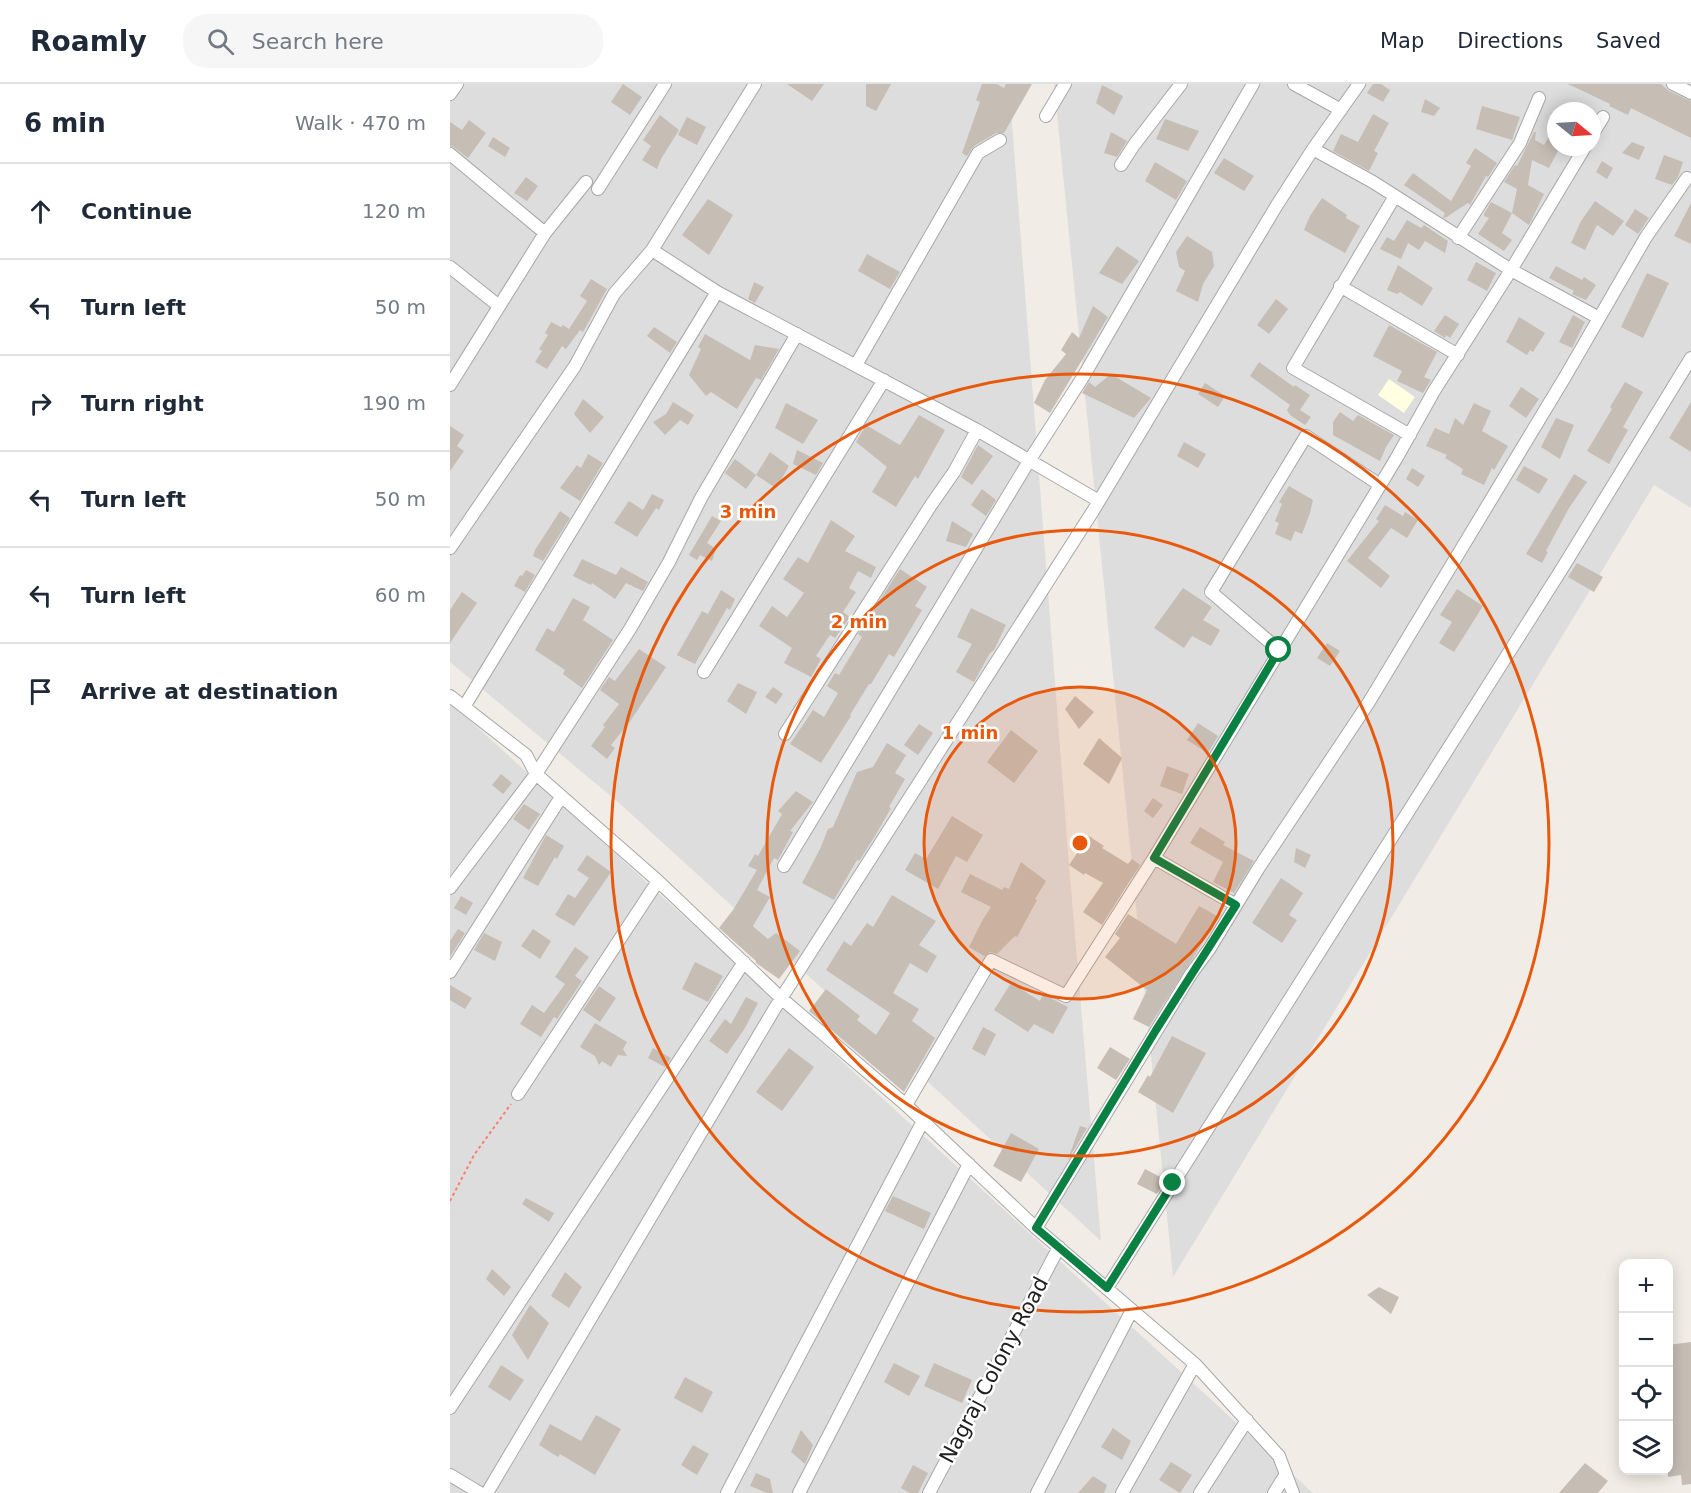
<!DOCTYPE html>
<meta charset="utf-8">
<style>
body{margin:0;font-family:"DejaVu Sans",sans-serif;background:#f6f6f7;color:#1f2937}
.controls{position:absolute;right:18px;bottom:18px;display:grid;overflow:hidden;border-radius:12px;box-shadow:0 3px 15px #0003}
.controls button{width:54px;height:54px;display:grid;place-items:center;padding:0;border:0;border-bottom:2px solid #e0e1e3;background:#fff;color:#1f2937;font:30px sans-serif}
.compass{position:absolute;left:1097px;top:18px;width:54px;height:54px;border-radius:50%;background:#fff;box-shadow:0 3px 15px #0003;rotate:108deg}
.stop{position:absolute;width:18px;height:18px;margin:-14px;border:4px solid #0b8043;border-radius:50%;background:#fff}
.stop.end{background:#0b8043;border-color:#fff;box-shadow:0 2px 6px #0008}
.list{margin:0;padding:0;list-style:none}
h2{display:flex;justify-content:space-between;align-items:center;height:78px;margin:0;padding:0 24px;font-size:26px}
h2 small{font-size:20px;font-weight:400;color:#747a83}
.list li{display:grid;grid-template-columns:39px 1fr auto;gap:18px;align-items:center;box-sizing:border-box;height:96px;padding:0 24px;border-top:2px solid #e0e1e3}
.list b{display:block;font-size:22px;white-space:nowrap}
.list em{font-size:20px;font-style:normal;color:#747a83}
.icon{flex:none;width:33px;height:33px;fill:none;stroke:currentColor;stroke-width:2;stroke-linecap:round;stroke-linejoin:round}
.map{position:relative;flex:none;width:1241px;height:1409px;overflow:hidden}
header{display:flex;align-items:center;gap:36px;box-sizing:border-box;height:84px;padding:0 30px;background:#fff;border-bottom:2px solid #e0e1e3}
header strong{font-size:28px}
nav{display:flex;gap:33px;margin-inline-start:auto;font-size:21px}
.search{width:420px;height:54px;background:#f6f6f7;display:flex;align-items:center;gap:15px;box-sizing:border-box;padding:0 21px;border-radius:24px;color:#747a83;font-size:22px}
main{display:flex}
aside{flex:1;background:#fff}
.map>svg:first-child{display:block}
</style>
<header>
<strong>Roamly</strong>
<div class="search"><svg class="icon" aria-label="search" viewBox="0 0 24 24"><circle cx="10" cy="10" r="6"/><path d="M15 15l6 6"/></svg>Search here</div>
<nav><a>Map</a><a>Directions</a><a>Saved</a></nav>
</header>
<main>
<aside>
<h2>6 min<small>Walk · 470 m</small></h2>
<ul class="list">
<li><svg class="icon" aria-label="ahead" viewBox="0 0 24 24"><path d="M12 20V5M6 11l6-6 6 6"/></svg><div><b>Continue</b></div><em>120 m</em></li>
<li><svg class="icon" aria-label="left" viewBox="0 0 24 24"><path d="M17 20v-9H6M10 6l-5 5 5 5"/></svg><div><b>Turn left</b></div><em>50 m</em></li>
<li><svg class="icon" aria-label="right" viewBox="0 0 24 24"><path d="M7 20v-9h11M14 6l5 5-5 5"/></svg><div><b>Turn right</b></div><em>190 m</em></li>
<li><svg class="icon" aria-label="left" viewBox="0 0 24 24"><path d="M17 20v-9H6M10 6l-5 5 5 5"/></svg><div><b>Turn left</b></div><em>50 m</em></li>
<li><svg class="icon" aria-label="left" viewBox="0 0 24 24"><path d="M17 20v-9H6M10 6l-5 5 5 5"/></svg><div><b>Turn left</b></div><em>60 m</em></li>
<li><svg class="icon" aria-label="arrive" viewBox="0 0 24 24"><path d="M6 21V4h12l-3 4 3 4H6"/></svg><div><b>Arrive at destination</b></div></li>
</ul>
</aside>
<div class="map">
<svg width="1241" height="1409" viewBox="0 0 1241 1409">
<rect width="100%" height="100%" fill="#f1ede6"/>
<path fill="#dedddd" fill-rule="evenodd" d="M0 0H559L619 781 651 1157 440 963 410 939 168 718 0 578Z
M604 0H1241V424L1204 401 723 1193ZM1106 27H1142V63H1106Z
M0 618 863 1409H0Z"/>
<path fill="#ffffe1" d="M939 295 965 313 954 329 928 311Z"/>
<path fill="#c6bdb5" d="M173 0 192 13 180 31 161 18Z
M337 0H374L362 17Z
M416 0H441L426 27 416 22Z
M532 0H547L554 4 556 0H582L554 49H546L524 62 517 72 512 69 530 18 526 16Z
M923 0H931L940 6 933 18 917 9Z
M1118 0H1211L1219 7 1241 17V54L1181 24 1178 31 1159 22 1160 20Z
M652 1 673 12 664 31 646 19Z
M975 15 990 24 984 32 971 28Z
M1032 22 1070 33 1062 56 1026 45Z
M923 30 939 39 924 67 928 69 919 87 883 67 891 50 908 58Z
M210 31 229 46 211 75 207 85 192 76 201 62 193 56Z
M237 33 256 43 247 61 228 51Z
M715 35 749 47 738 67 706 55Z
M19 36 36 49 18 74 5 64 0 62V38L12 46Z
M1106 41V63H1110L1099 84 1082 76 1078 101 1094 110 1079 141 1062 129 1067 105 1054 98 1065 81 1067 82 1084 48H1086L1085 56 1094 61Z
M661 48 677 57 667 73 654 69Z
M43 53 60 64 55 73 38 62Z
M1182 58 1195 63 1189 76 1172 69Z
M1025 64 1047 79 1038 93 1036 92 1020 121 1018 119 995 134 993 133 995 129 954 101 963 89 1001 117 1021 82 1016 79Z
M1214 71 1233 78 1228 93 1222 101 1205 95Z
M774 74 804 92 794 107 764 89Z
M1152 77 1163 84 1157 95 1146 88Z
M705 78 737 97 726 116 695 97Z
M76 93 88 102 77 117 64 109Z
M872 114 897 131 896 134 910 142 895 169 854 146 860 132Z
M258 115 283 131 259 171 232 151Z
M1145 117 1174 137 1163 152 1147 141 1135 166 1121 159 1131 137Z
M1041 118 1062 129 1052 149 1062 156 1054 167 1028 150 1039 134 1034 132V130Z
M1241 119V160L1224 152Z
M1185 125 1199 134 1188 150 1175 141Z
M957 136 971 144 974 141 998 157 995 169 975 157 969 166 958 159 951 175 930 165 937 153 944 157Z
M737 152 762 168 764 182 753 200 748 218 726 207 735 187 729 183 726 168Z
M667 162 689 177 672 200 649 189Z
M417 170 450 188 440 205 408 187Z
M1026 178 1046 189 1037 207 1017 196Z
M948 181 983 204 972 222 950 208 947 210 937 206Z
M1106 182 1132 196 1134 193 1146 201 1136 216 1122 210 1124 207 1099 194Z
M1197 189 1219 199 1193 254 1171 243Z
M141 195 157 205 133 248 130 246 116 265 112 262 97 285 85 278 92 267 89 265 98 251 95 249 101 238 111 243 113 241 119 245 137 217 130 212Z
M304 198 314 203 305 219 298 215Z
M826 215 838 225 819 250 807 241Z
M643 222 658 233 600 329 584 319 595 296 616 270 611 266 622 248 629 254Z
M995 231 1009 240 1000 254 996 251 995 254 984 247Z
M1123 231 1135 238 1122 264 1109 258Z
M1069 233 1095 249 1083 268 1080 266 1077 271 1056 258Z
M939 241 987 268 974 293 981 296 973 309 947 297 952 287 923 272Z
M204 243 227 258 220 269 197 252Z
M255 250 300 276 305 261 329 265 311 296 306 294 287 325 261 308 256 312 239 291 251 265 248 263Z
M809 278 844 303 845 301 860 311 850 326 861 333 855 341 840 331 837 326 840 321 800 292Z
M661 290 701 314 684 334 632 309 639 298 645 303Z
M1175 298 1193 308 1173 343 1178 346 1159 380 1137 367 1162 325 1160 323Z
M755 299 775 312 768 323 748 310Z
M1071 303 1089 315 1076 334 1059 322Z
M133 315 154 333 140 349 124 330Z
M223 318 244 331 238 341 230 336 215 351 203 338 216 330Z
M1241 318V368L1219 354Z
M336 319 368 336 353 360 325 344Z
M1024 319 1041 327 1032 347 1058 362 1044 386 1042 384 1034 401 1011 390 1013 385 995 374 997 371 976 362 985 344 999 350 1005 334 1013 341Z
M890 328 903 337 908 331 944 351 936 363 930 377 883 351V338Z
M469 331 495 346 468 395 465 392 446 423 422 408 437 383 406 358 416 341 450 361Z
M1106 334 1124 341 1110 375 1091 363Z
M0 342 14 351 7 362 14 367 0 387Z
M734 358 756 370 748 384 727 372Z
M528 361 543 372 522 401 511 393Z
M347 366 373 379 366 391 343 380Z
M320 368 339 382 326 404 306 391Z
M138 370 153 379 130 417 110 404 127 381 131 384Z
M285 375 306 391 296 405 275 389Z
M1074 382 1098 395 1089 410 1066 396Z
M962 384 975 392 968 403 956 395Z
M1124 390 1137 398 1119 424 1096 467 1098 468 1092 479 1076 470Z
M839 402 863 416 860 429 852 450 845 447 841 457 825 450 829 439 825 437 832 420 829 418Z
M532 405 546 416 536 432 521 421Z
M202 410 214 416 209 426 206 424 187 453 164 439 179 417 193 426Z
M935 421 953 432 955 428 968 436 957 454 941 444 918 474 940 492 931 504 897 477 929 437 926 435Z
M110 427 120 434 93 477 83 472 85 466Z
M262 432 271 437 257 459 266 465 262 477 250 471 247 476 239 471Z
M381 436 405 452 395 467 426 483 421 494 408 487 399 504 406 508 393 528 400 533 385 554 380 551 366 572 371 575 361 593 334 579 342 564 309 542 322 522 337 533 354 509 333 495 348 473 358 479Z
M502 437 523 450 516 463 496 457Z
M132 475 166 491 171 483 198 498 193 507 176 499 165 515 142 499 141 501 123 492Z
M1127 479 1153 493 1144 508 1118 493Z
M450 485 477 503 465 522 472 526 444 573 439 570 421 600H419L400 631 401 632 371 679 340 660 363 626 374 633 388 609 377 602 385 589 389 591 412 553 408 550Z
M76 486 85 491 75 508 64 502 70 491 72 492Z
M733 504 762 523 753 536 770 546 761 562 742 552 734 564 704 544Z
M1007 505 1033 522 1004 568 989 559 1002 538 990 531Z
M271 506 285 515 280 526 277 524 245 580 227 571 252 527 258 530Z
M12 508 27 519 0 559V526Z
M123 514 140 523 133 536 163 556 132 604 113 590 115 586 85 566 97 544 104 548Z
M521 524 556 541 544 566 540 569 524 598 506 588 522 560 507 553Z
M877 559 890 567 880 582 867 574Z
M189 565 216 583 181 636 161 661 165 664 157 675 141 662 155 643 153 641 169 620 150 606 159 593 165 597Z
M288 599 307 608 296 630 277 617Z
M323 603 333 610 326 620 315 613Z
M625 612 644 628 629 645 615 625Z
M748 639 768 652 758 669 737 656Z
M469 640 483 649 468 671 454 661Z
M561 646 588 667 564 699 537 678Z
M649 654 672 674 659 700 633 680Z
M437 659 456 671 445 689 455 695 439 723 441 724 425 752 409 777 407 776 384 816 352 799 370 765 378 745 383 743 407 688 423 683Z
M717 682 739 690 732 710 710 702Z
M51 690 62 699 53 710 42 701Z
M346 707 363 718 340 747 343 748 329 774 328 776 324 774 307 806 320 813 303 842 318 855 326 849 350 867 329 895 306 879V877L269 844 283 826 307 786 298 782 305 770 308 772 332 730 328 727Z
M703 714 713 721 703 734 694 727Z
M74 720 90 730 79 746 63 735Z
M502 732 533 751 517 778 506 772 488 805 455 786 465 769 476 775Z
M750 743 775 758 773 761 804 777 784 809 763 798 773 778 740 759Z
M96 751 114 762 107 775 105 773 88 802 73 794Z
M639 752 654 762 652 764 678 780 682 775 690 781 652 841 633 828 653 799 635 789 634 791 619 781Z
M846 764 861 771 855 784 844 778Z
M137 771 161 788 124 842 105 831 118 810 125 814 139 794 127 786Z
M571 778 596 797 585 815 587 816 567 853 565 852 547 870 540 868 534 872 519 863 532 837 541 823 511 808 520 790 552 806 554 803 559 805Z
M831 794 853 809 839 831 847 836 832 859 802 839Z
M442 811 486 837 469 861 487 872 477 889 460 879 443 909 469 925 462 937 485 954 454 1008 359 927 376 905 410 932 407 936 426 951 440 929 376 886 394 857 401 862 417 839 423 843Z
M11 812 23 819 16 831 4 824Z
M749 822 769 833 699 943 683 935 697 906 655 873 670 854 665 850 678 830 726 860Z
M8 845 15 849 0 873V857Z
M83 845 101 857 90 875 71 862Z
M34 849 52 858 45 877 24 866Z
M125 863 139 873 125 892 132 897 107 935 104 933 91 953 70 940 82 921 94 929 115 900 105 893Z
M245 878 273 892 258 918 232 905Z
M561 899 590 917 593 910 618 923 603 950 584 940 578 948 544 926Z
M0 901 22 914 15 925 0 916Z
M149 902 166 914 150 938 133 926Z
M296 913 308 919 295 944 277 970 259 957 275 935 281 940Z
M145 939 177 958 173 965 177 972 168 971 161 983 152 977 149 981 145 972 130 963Z
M533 943 546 950 535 972 522 965Z
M722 952 756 969 723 1029 688 1008 698 991 700 993Z
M660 963 680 975 666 996 647 984Z
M203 964 221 974 215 983 198 974Z
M339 964 364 983 332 1027 306 1008Z
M630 1042 637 1044 618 1076V1075Z
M561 1049 589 1065 571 1098 543 1082Z
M695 1085 716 1096 707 1110 687 1100Z
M443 1112 481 1129 474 1145 435 1127Z
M76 1114 104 1129 99 1138 72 1120Z
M42 1185 61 1203 54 1212 36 1195Z
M115 1188 132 1203 119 1224 101 1212Z
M929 1203 949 1213 941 1230 917 1211Z
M80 1221 99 1239 78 1276 62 1251Z
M1241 1258V1400L1232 1401 1231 1391 1218 1393V1261Z
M444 1279 470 1292 459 1312 434 1298Z
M484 1279 522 1296 512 1319 474 1302Z
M51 1281 74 1296 60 1317 38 1303Z
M235 1293 263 1308 252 1329 224 1314Z
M146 1331 171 1345 145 1391 110 1370 108 1373 89 1361 100 1340 131 1357Z
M663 1344 681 1357 672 1376 651 1363Z
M351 1346 363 1361 355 1380 341 1368Z
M243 1361 259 1370 247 1391 231 1381Z
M721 1378 742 1391 730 1409 709 1396Z
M1135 1379 1158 1397 1148 1409H1109Z
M463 1381 478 1389 468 1409H460L451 1404Z
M306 1389 320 1395 323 1409H317L300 1402Z
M643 1392 657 1401 654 1409H628Z"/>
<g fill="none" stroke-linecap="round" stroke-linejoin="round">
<defs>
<path id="street" d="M305 0 202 166 267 208 527 346 649 417
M844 0 891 26
M1223 0 1241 9
M0 10 7 0
M596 32 615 0
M1142 51 1153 33
M863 65 923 98 1061 186 1149 234
M0 70 95 149
M671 81 684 61 731 0
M148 105 215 0
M945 112 843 284 960 351
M1008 154 1070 59 1089 14
M0 183 49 222
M890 202 1008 271
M406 281 528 69 550 56
M0 301 95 149 136 98
M0 464 125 282 164 210 202 166
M829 566 761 508 856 352 930 401
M254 588 434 296
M0 612 76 671 86 690 208 797 331 914 456 1021 586 1144 745 1280 829 1372 843 1409
M14 623 267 208
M335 650 481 421 504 388 527 346
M704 774 786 821
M334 782 579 377 633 293 803 0
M0 804 86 690 180 545 219 478 251 414 347 250
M0 888 111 713
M68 1010 208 797
M456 1021 541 876 616 912 704 774 946 375 984 307 1061 186 1135 63
M586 1144 741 890 760 864 808 785 919 618 1115 293 1196 153 1237 94
M657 1204 1113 483 1241 274
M0 1324 294 878
M0 1391 30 1409
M37 1409 325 924 643 427 827 121 863 65 909 0
M277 1409 473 1037
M349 1409 519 1080
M479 1409 609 1163
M587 1409 682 1226
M672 1409 745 1280
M750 1409 797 1336
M824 1409 836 1390"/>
</defs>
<use href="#street" stroke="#a7a7a7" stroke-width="14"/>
<path stroke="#fd7b6b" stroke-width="2" stroke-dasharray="3 3" stroke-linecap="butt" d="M0 1117 24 1071 61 1020"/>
<use href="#street" stroke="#fff" stroke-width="12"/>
</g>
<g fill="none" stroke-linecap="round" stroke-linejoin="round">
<path stroke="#0b8043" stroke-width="8" d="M723 1099 657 1204 586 1144 706 946 786 821 704 774 829 566"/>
</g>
<circle cx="630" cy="759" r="156" fill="#e8590c" fill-opacity=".12"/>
<g fill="none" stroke="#e8590c" stroke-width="3">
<circle cx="630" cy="759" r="156"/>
<circle cx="630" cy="759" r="313"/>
<circle cx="630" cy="759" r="469"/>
</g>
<g text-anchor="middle" stroke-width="5" stroke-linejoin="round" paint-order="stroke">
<g font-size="21" fill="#202020" stroke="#fff">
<text transform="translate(544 1286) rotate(-62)" y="7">Nagraj Colony Road</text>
</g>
</g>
<circle cx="630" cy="759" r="9" fill="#e8590c" stroke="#fff" stroke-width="3"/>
<g font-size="18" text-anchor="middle" font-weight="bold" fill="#e8590c" stroke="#fff" stroke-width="5" stroke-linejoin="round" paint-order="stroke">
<text x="298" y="434">3 min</text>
<text x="409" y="544">2 min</text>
<text x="520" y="655">1 min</text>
</g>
</svg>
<div class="controls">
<button>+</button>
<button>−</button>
<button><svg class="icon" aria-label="locate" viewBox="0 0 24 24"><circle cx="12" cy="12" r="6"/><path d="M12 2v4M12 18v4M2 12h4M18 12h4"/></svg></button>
<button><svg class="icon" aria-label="layers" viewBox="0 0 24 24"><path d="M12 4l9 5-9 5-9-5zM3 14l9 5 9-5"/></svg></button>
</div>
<svg class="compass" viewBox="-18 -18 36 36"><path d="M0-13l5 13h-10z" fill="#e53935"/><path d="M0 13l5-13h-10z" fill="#747a83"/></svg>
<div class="stop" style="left:829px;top:566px"></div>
<div class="stop end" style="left:723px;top:1099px"></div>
</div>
</main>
